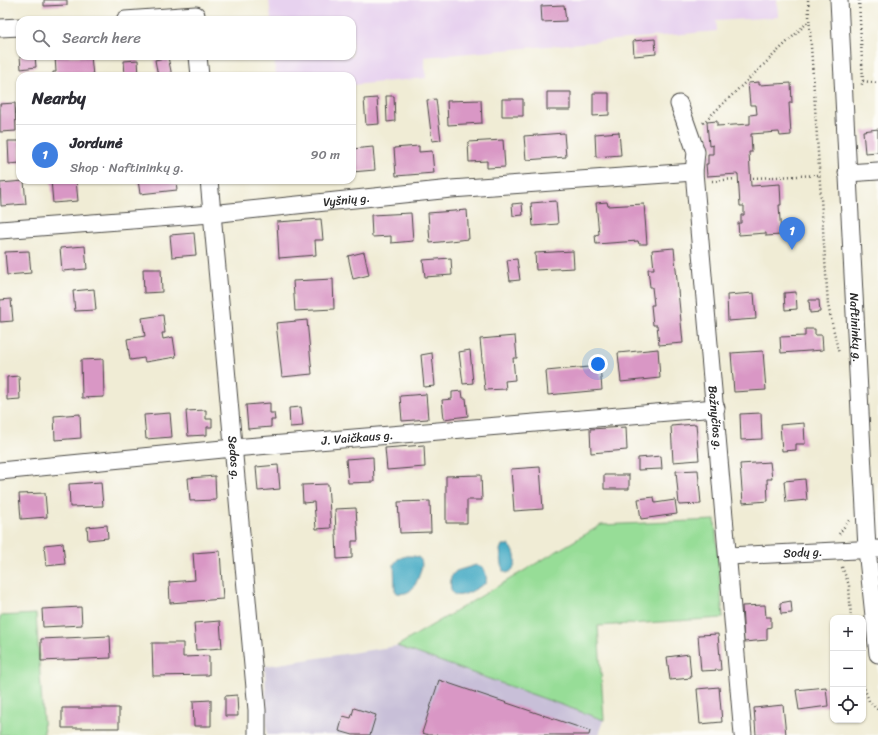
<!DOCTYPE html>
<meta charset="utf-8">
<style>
body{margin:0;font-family:Sriracha,sans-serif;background:#f7f7f7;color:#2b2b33}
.controls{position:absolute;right:12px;bottom:12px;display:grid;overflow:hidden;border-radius:8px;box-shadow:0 1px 3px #0004}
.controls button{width:36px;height:36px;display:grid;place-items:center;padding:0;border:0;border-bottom:1px solid #e1e1e2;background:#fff;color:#2b2b33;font:20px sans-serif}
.you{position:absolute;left:598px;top:364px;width:14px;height:14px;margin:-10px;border:3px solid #fff;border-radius:50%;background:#1a73e8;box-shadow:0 0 0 6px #1a73e833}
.badge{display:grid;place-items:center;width:26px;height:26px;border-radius:50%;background:#db2777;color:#fff;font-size:13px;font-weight:700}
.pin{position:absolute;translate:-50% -33px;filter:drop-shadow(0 1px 2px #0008)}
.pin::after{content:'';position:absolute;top:21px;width:14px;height:12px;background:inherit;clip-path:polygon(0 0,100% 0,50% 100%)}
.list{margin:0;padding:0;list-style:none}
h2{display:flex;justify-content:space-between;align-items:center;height:52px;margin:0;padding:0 16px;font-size:17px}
h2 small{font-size:13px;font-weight:400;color:#7c7c81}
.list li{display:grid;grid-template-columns:26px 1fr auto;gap:12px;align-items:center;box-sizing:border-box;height:60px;padding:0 16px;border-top:1px solid #e1e1e2}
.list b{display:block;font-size:15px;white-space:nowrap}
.list p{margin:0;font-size:13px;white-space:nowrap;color:#7c7c81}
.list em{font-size:13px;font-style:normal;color:#7c7c81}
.icon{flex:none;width:22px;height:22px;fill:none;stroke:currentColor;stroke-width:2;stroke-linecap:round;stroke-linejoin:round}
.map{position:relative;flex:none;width:878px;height:735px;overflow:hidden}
.search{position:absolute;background:#fff;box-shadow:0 1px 3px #0004;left:16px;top:16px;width:340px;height:44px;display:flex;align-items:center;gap:10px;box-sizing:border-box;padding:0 14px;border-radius:12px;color:#7c7c81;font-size:15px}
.panel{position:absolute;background:#fff;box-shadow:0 1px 3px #0004;left:16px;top:72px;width:340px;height:112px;border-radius:12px}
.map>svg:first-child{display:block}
</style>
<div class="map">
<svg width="878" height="735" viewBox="0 0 878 735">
<rect width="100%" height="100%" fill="#fdfcf7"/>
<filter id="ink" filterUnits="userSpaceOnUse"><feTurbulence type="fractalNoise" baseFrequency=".025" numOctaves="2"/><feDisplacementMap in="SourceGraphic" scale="8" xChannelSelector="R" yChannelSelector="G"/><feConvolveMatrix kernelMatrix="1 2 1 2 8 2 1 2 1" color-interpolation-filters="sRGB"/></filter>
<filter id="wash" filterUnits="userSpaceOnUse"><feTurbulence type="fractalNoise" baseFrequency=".012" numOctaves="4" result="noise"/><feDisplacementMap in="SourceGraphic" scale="16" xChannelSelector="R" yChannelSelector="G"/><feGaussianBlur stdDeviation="0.9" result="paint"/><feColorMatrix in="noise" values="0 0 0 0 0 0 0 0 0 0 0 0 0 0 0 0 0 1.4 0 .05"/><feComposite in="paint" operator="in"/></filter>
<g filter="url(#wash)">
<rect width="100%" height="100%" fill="#f0ecd5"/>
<path fill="#e7d2ef" d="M269 0H777L778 17 716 21 717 31 424 57 426 78 352 85V76H276L274 56H352V20H271Z"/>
<path fill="#c8bfd8" d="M397 646 604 720 599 735H267L265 666Z"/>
<path fill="#97dd97" stroke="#618461" d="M715 520 723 618 598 626 604 720 397 646 601 525Z
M36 614 44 735H0V616Z"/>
<path fill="#44aac4" stroke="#386a78" d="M502 545H509C517 552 519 569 507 573L503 571 500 550Z
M406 556C411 556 418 555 421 560 423 564 421 569 420 573 416 584 412 596 397 593L395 590 394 564 398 559Z
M476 565 483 567C486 573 487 576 486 583 478 587 454 605 451 589 450 585 451 580 451 576L456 571Z"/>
<g id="blocks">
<path fill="#d997c5" d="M44 0H67V5L44 6Z
M564 5 566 21 542 22 541 6Z
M655 39 656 54 634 56 633 41Z
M20 56H35L36 67 21 69Z
M55 56H91L93 76H53V72H56Z
M168 57 172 76H158L155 60Z
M138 60 139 76H125L124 61Z
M759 82V85L791 83 792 103H789L791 135 780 136 779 132 751 134 752 152H749L751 186 780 184 781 205H779L781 235 766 236V233L739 235 738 223H741V215H744V206H740L738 174 707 176 706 164H708V154H713V145L709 146 707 122 717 121V126L750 124V115L757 114 756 105H750L748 83Z
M547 92H571V110H547Z
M593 93H609V115L593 116Z
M386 96H394L395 121 387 122Z
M377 98 379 124 366 125 364 99Z
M436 99 441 140 432 141 427 100Z
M502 99H523V116H502Z
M481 100 482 123 448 125 447 101Z
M15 103 16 131 0 132V104Z
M878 129V152L865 153 863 131Z
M619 132 621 155 596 157 595 134Z
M564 133 566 157 526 160 524 136Z
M503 140 505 167 487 168V161L469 162 468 142Z
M8 141H20V163L9 164Z
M419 146V152L432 151 434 173 396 176 394 148Z
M373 147 375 170 352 172V149Z
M51 180H76L78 201 53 203Z
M138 180H176L177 190 140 194Z
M24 181 26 204 1 206 0 183Z
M556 201 558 224 533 226 531 203Z
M607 202 608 206 644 204 647 244H639L638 241 596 244 595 235 599 234 596 203Z
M522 203 523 215 513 216 512 204Z
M467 210 469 239 430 243 428 213Z
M411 213 413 241 391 243V236L372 237 371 215Z
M321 219 323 240H315L316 255 279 258 277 222Z
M194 233 196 255 172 257 170 235Z
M85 246 87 269 62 271 60 248Z
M674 248 683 343 659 345 657 325H653L651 305H654L652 287H650L648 269H654L652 250Z
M29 251 31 273 7 275 5 252Z
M573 251 574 268 536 270 535 253Z
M364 252 369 275 353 279 348 256Z
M451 258 452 275 425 277 423 260Z
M517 259 520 280 510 281 507 260Z
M143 269H161L162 292 144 293Z
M333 279 334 309 295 311 293 281Z
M94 289 96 310 75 311 73 291Z
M796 292 797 309 785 310 784 293Z
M754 293 756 319 728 321 727 295Z
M11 299 13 321 0 322V300Z
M809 300H819L820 312 810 313Z
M163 315 165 333H162L163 339 173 337 176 357 145 362 144 358 130 360 127 339 145 336 142 318Z
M307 320 312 374 282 377 276 323Z
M805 329H815V335H822L823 350 781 353 780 337 805 336Z
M515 336 517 358H513L515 380 505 381 506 389 485 390 480 339Z
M658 349 660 378 621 382 618 353Z
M470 350 473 383 463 384 459 352Z
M763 351 766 390 734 392 731 353Z
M432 353 435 386 424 387 421 355Z
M103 359 104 397 82 398 81 360Z
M600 366 602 390 548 395 546 371Z
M19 376 20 399 7 400V377Z
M462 391 463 398H466L468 416 444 419 442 400 452 399V392Z
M426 394 428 419 402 421 400 396Z
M270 403V413H274L275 420H271V427L248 429 246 405Z
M301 407 303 426 290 427 289 408Z
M206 410V419H212V427H207V435L188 436 186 411Z
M170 413 172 437 146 439 144 415Z
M761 413 762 439 741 440 740 414Z
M80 414 81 438 55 440 54 416Z
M804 423 805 444H796V450L782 451 780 425Z
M696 424 699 460 673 462 671 426Z
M626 427 627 450 591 453 590 429Z
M424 445 425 467 387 470 385 448Z
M661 456 662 469 638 470V458Z
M373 457 374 482 348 483 346 459Z
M770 462 772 479H767L768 501 743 503 740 464Z
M278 465 280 489 258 491 256 467Z
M540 467 543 509 514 511 511 469Z
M698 470 701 504 679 505 676 471Z
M481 475 482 500H467V523H446V476Z
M604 475H629V489H604Z
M215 476 216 500 190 501 188 478Z
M805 479 807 500 786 502 784 481Z
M101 482 103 506 70 507 69 484Z
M328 484 331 528 316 529 314 502 303 503 302 485Z
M45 493 47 517 21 519 19 494Z
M654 497 655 503 675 500 677 514 641 519 638 499Z
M430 501 431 532 400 533 398 502Z
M356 508 358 541H352V558L337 559 335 509Z
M107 525 108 538 88 540 87 527Z
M63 543 65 564 46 566 44 545Z
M220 551 223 599 170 603 169 582 195 580 193 553Z
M791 601 792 613 781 614 780 603Z
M765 605 766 617H771V627L767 628V640L744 642 742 606Z
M81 607 82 625 43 627 42 609Z
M220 621 222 648 196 650 194 623Z
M718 634 721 670 701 671 698 635Z
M110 636 111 658 41 661V639Z
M152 643H183V657L209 656V675L153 676Z
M689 654 691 678 670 680 667 657Z
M439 680 590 731 589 735H429L422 733Z
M719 687 722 722 700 724 697 689Z
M826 687 828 706 799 710 796 690Z
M237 695 238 716H225V696Z
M211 700V726H194L193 701Z
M783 705 786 735H756L754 708Z
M62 708H119V728H62Z
M354 708 376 715 370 735H353L339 731 343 716 351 718Z"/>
</g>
</g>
<g filter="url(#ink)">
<use href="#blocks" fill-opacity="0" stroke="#494844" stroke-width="1"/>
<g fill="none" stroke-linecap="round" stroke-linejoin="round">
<defs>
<g id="minor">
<path id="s1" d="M839 0 867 549 878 654"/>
<path d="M125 20 196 15"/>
<path d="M0 28 20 27"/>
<path d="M198 56 200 76"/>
<path id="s2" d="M679 104 696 152 694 172 743 735"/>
<path d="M847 173 878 171"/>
<path id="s3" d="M209 180 257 710V735"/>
<path id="s4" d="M0 230 211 214 451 189 694 172"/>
<path id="s5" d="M0 471 233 448 716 408"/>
<path id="s6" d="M728 556 878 549"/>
</g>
</defs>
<use href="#minor" stroke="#494844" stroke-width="19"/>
<path stroke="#494844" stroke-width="2.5" stroke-dasharray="1 3" stroke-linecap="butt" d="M808 0 828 305 839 354
M859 0 863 81 861 87
M863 81 878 83
M703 123 809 21
M753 178 819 175
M712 181 735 179
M839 534 849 520
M842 567 849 585 851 618
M863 685 869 701 878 710"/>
<use href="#minor" stroke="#fff" stroke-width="17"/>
</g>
</g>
<g text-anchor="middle" stroke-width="3" stroke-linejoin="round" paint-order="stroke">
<g font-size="12" fill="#2b2b2b" stroke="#fdfcf7">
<text dy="4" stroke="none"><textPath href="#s4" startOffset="348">Vyšnių g.</textPath></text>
<text dy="4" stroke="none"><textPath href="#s1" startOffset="328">Naftininkų g.</textPath></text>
<text dy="4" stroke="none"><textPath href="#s2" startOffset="318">Bažnyčios g.</textPath></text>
<text dy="4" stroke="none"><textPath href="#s5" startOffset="359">J. Vaičkaus g.</textPath></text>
<text dy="4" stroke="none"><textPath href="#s3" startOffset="279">Sedos g.</textPath></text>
<text dy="4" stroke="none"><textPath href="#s6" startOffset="75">Sodų g.</textPath></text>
</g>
</g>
</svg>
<div class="controls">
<button>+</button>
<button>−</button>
<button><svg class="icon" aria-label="locate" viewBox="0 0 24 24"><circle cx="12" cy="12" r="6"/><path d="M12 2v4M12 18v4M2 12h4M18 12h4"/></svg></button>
</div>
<div class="you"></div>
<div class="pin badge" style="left:792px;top:250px;background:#3f7fe0">1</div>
<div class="search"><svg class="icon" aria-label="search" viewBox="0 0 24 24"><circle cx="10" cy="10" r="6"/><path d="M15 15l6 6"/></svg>Search here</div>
<section class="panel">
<h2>Nearby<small></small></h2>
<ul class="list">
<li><span class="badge" style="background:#3f7fe0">1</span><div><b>Jordunė</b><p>Shop · Naftininkų g.</p></div><em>90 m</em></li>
</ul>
</section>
</div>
